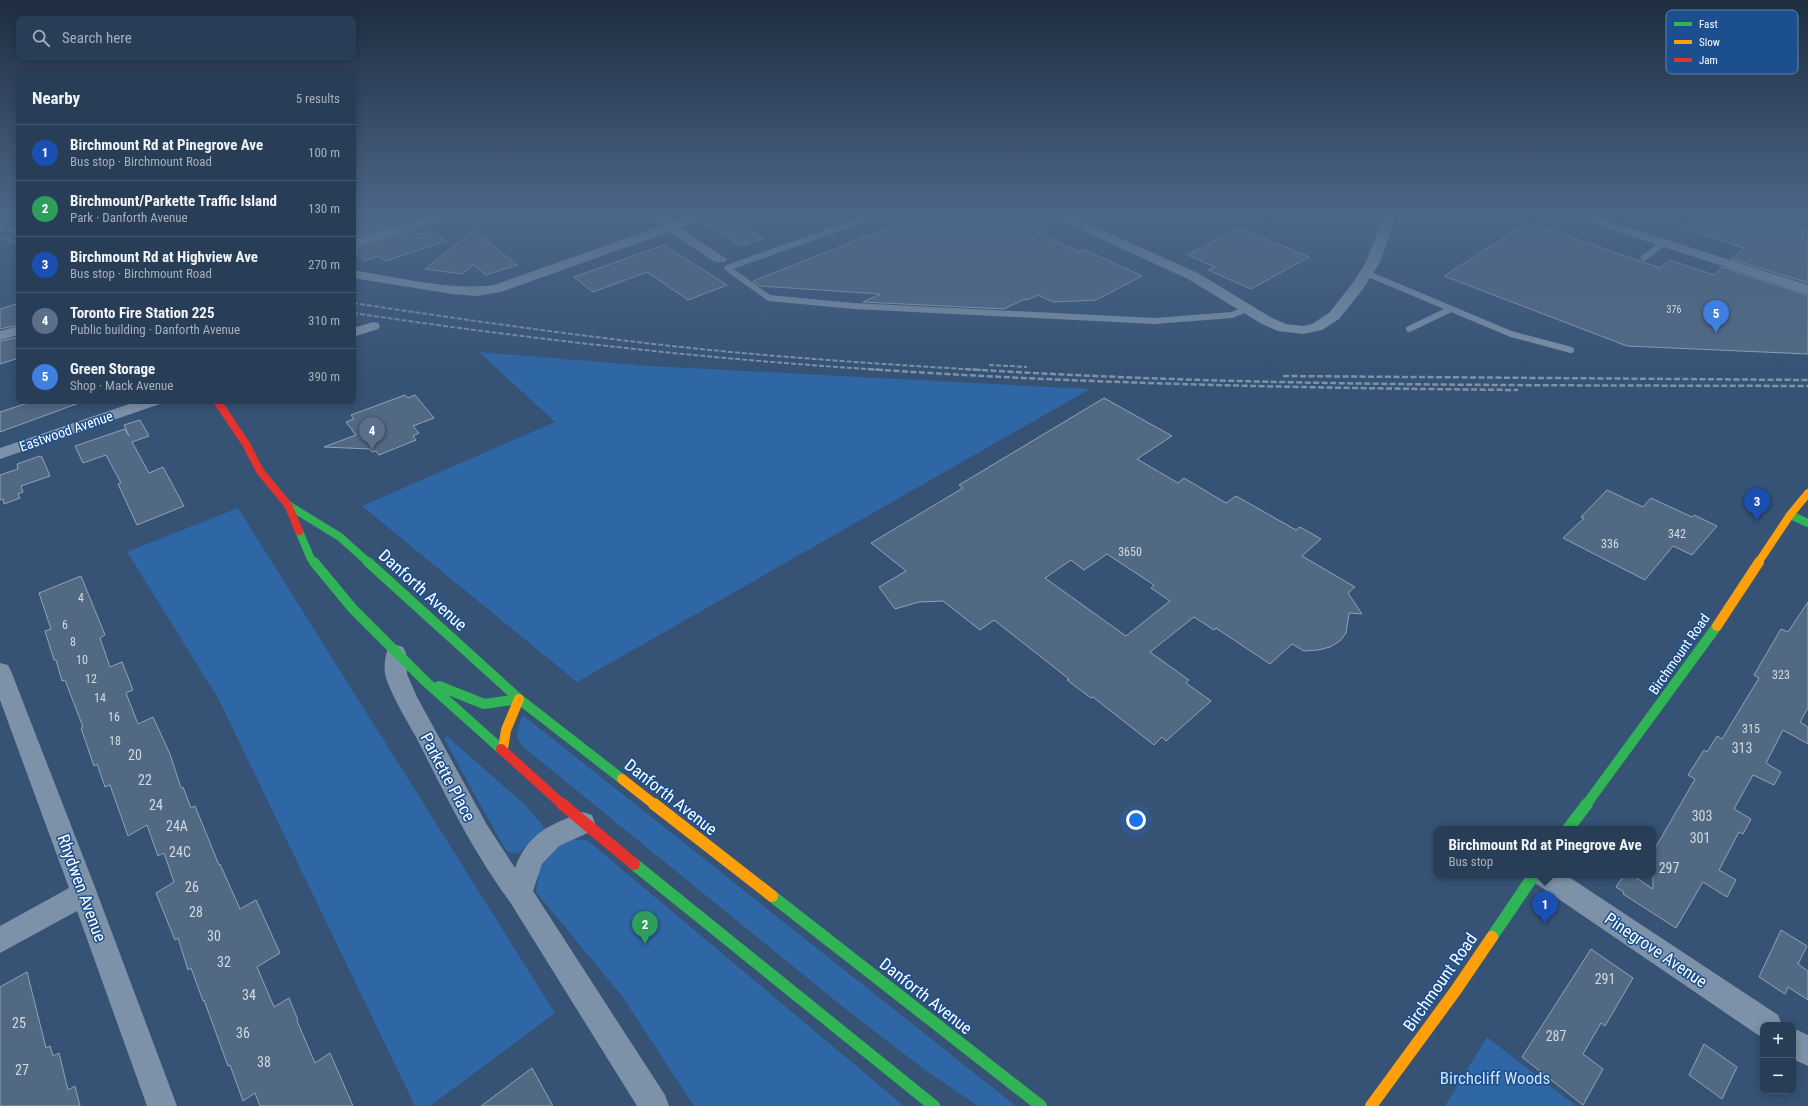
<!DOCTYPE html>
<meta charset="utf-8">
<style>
body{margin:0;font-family:"Roboto Condensed",sans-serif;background:#344961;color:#f1f3f6}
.controls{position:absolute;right:12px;bottom:12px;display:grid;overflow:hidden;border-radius:8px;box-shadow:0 2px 10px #0003}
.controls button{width:36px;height:36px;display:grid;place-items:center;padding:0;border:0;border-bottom:1px solid #44576d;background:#283e57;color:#f1f3f6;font:20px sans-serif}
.you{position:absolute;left:1136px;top:820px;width:14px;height:14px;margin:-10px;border:3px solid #fff;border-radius:50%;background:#1a73e8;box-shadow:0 0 0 6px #1a73e833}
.badge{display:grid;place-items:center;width:26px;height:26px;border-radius:50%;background:#e797bd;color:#fff;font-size:13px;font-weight:700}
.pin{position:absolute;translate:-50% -33px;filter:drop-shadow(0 1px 2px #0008)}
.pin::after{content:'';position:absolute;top:21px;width:14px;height:12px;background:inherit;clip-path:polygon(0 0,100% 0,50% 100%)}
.popup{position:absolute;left:1434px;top:826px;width:222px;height:52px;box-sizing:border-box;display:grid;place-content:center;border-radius:8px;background:#283e57;filter:drop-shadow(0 1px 3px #0005);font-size:13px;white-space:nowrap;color:#a5aeba}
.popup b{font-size:15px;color:#f1f3f6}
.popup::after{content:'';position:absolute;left:50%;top:100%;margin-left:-8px;border:8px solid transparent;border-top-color:#283e57}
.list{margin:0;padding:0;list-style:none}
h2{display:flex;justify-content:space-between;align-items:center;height:52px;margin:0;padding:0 16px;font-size:17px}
h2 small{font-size:13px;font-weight:400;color:#a5aeba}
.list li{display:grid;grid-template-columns:26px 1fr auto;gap:12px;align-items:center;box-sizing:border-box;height:56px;padding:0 16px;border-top:1px solid #44576d}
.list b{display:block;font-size:15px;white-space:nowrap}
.list p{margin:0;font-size:13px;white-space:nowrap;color:#a5aeba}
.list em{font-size:13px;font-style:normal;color:#a5aeba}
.icon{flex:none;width:22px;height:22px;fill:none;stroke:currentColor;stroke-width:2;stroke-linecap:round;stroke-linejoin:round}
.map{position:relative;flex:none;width:1808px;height:1106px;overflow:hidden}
.search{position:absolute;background:#283e57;box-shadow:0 2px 10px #0003;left:16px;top:16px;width:340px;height:44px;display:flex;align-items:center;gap:10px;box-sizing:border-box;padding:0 14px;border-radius:8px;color:#a5aeba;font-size:15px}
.panel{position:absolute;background:#283e57;box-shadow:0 2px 10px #0003;left:16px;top:72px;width:340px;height:332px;border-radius:8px}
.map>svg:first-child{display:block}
</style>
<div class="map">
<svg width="1808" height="1106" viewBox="0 0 1808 1106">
<rect width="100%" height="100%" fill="#365274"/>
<path fill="#2f66a5" d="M479 352 650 366 1090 389 577 682 362 506 555 422Z
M238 508 555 1013 430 1106H415L218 698 127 552Z
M524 716 1016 1106H978L925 1070 848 1011 522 746 517 737 521 717Z
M447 736 524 804 542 824 545 830C541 833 535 835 532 839 523 848 520 859 506 850L477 799 444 738Z
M565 839 587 840 904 1106H694L622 996 536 892 540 867 553 849Z
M1487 1037 1576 1106H1445Z"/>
<path fill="#526984" stroke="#92a2b6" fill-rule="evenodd" d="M353 216H398L405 222 353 237Z
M708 216 721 219 731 216H771V218L742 228 764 238 741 246 702 222 706 220Z
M918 216H1013L1043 230 1037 232 1079 252 1085 250 1142 276 1096 300 1053 302 1038 295 1027 300 1025 299 1004 309 863 302 880 294 760 286 753 281Z
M1695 216H1761L1808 230V283L1731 259 1744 248 1680 227Z
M1528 222 1660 268 1670 260 1714 275 1722 267 1808 295V354L1627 346 1444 276Z
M1240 228 1309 257 1251 289 1208 270 1215 267 1188 255Z
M415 230 419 234 432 231 446 241 385 261 379 256 364 261 353 251V248Z
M474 230 517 265 486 275 473 265 462 274 425 269Z
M664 245 727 285 688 300 647 272 593 292 574 277Z
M19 303V325L0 329V309Z
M19 337V358L0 364V341Z
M405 395 408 398 415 395 434 418 413 426 419 433 413 436 416 440 379 455 376 451 372 452 370 449 324 447 356 435 346 422 354 419 351 415Z
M1104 398 1172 436 1137 459 1178 483 1184 478 1226 503 1236 496 1296 530 1300 527 1321 539 1302 556 1355 587 1348 593 1362 614 1349 613 1346 633 1340 641 1330 647 1318 650 1304 651 1292 644 1270 664 1216 628 1214 630 1194 617 1150 652 1189 680 1186 683 1211 701 1166 741 1162 737 1154 745 1093 697 1091 698 1067 680 1069 679 994 620 980 630 943 601 919 602 895 609 879 587 906 571 871 543 963 488 959 485ZM1107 554 1154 585 1151 588 1170 601 1126 636 1045 578 1071 560 1084 570Z
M34 401H79V403L0 432V412Z
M140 420 149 436 132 442 149 473 163 467 184 506 137 525 118 484 121 483 106 455 83 463 75 446 125 429 129 436 124 425Z
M40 456 42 457 50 476 21 486 23 492 18 494 20 498 4 504 3 499 0 500V475L18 469 17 464Z
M1607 490 1643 507 1651 498 1692 517 1694 515 1717 526 1692 555 1673 546 1645 580 1563 538 1584 518 1581 517Z
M81 576 105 635 100 638 110 667 122 662 133 690 126 693 138 724 153 717 170 754 181 788 183 787 191 808 195 806 219 865 220 864 240 909 256 900 280 953 257 967 274 1007 289 998 298 1020 297 1021 315 1063 330 1053 353 1106H260L255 1093 243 1101 230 1065 228 1066 204 1000 203 1001 191 968 188 970 178 938 175 940 156 893 174 882 164 853 158 856 147 825 128 836 110 785 105 787 97 764 94 766 81 728 83 727 65 680 62 681 56 660H54L45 631 51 629 39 593Z
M1808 602V708L1800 722 1808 727V744L1783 730 1766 763 1781 772 1774 785 1753 775 1734 809 1751 819 1743 834 1739 832 1719 870 1736 880 1727 897 1703 882 1676 928 1623 894 1624 892 1616 887 1624 875H1632L1653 889V852L1695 779 1688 775 1704 750 1707 752 1717 736 1722 739 1759 678 1754 675 1781 629 1788 632Z
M1781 930 1807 946 1798 964 1808 971V1000L1788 987 1785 994 1759 977Z
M1591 949 1633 978 1605 1026 1601 1023 1583 1054 1603 1069 1583 1105 1522 1057Z
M27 972 46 1048 50 1046 53 1056 59 1053 68 1090 75 1086 80 1106H0V987Z
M1704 1044 1737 1067 1722 1099 1689 1075Z
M532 1068 553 1106H481Z"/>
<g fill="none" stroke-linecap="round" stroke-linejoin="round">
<path stroke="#7d92a8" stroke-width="6" d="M873 216 727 268 769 298 854 306 1154 321 1232 315 1246 309
M1644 258 1663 243
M1366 273 1511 334 1571 350
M1409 329 1451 309"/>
<path fill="#7d92a8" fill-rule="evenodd" d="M431 216H449L447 219 353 247V239Z
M648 216H662L672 222 690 216H707L705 219 680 228 727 259 725 262H715L669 232 501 292 476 296 452 294 353 278V270C396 277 452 291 494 285L661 226Z
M1055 216H1070L1198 273 1272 318 1286 324 1303 326 1312 324 1329 313 1352 284 1366 262 1384 216H1396L1380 262 1363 289 1339 319 1322 330 1303 334 1278 331 1262 324 1188 279 1057 219Z
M1576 216H1593L1808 285V294L1578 219Z
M373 322 378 323 380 326 378 329 353 337V328Z
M19 326V335L0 340V331Z
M138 401H162L160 404 0 459V448Z
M396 645 403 647 406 653 407 674 417 697 487 825 515 868C528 833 549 825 583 812L592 815 595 823 592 831 559 846 542 864 533 891 665 1095 669 1106H637L510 902C472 851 445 794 416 737 407 721 389 691 385 674 384 666 385 654 389 647Z
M0 663 8 665 11 671 93 882 177 1106H147L77 911 0 953V926L69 888 0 700Z
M1531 875H1566L1778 1015 1782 1025H1763V1037L1758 1035 1535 883Z
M1793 1028 1808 1035V1066L1793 1059Z"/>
<path stroke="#30b455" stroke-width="8" d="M288 505 340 537 369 563
M1790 515 1808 523
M299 531 311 559 315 563"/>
<path stroke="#30b455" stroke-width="10" d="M314 562 353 609 425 681 501 749
M368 562 519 699 622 779
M439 686 484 704 519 699
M1586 805 1717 626"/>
<path stroke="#30b455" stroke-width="12" d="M1568 829 1587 804
M634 864 934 1106
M772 896 1041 1106
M1492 937 1534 875"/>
<path stroke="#ff9f0a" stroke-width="8" d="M1758 563 1790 515 1808 493"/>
<path stroke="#ff9f0a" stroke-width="10" d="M1717 626 1759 562
M503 749 506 730 519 699
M622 779 655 805"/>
<path stroke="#ff9f0a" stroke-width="12" d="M654 804 772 896
M1371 1106 1456 990 1492 937"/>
<path stroke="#e5322d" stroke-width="8" d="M217 401 246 444 260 471 288 505 299 531"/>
<path stroke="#e5322d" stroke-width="10" d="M501 749 563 805"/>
<path stroke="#e5322d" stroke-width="12" d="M562 804 634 864"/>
<path stroke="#7e92a7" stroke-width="2" stroke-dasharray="5 2" stroke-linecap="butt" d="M0 228 19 233
M0 238 19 243
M353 303C459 319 565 334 671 346 774 357 878 364 981 370
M353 313C529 339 705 359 883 370
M989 365 1027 367"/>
<path stroke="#7e92a7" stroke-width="2.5" stroke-dasharray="6 2.5" stroke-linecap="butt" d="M868 369C1085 384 1301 388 1518 390
M965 369C1246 387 1527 385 1808 386
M1283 376 1808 380"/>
</g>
<linearGradient id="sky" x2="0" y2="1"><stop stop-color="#1e2d40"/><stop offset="0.58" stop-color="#4c6688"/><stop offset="1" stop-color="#4c6688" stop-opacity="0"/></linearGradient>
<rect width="1808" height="371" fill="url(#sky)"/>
<g text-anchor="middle" stroke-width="3" stroke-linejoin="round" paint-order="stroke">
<g font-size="10" fill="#d4dae0">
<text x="1674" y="313">376</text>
</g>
<g font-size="12" fill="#d4dae0">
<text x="1677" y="538">342</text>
<text x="1610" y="548">336</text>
<text x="1130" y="556">3650</text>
<text x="81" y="602">4</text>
<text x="65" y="629">6</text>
<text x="73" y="646">8</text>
<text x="82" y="664">10</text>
<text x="1781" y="679">323</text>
<text x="91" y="683">12</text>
<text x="100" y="702">14</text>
<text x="114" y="721">16</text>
<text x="1751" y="733">315</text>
<text x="115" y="745">18</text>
</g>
<g font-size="14" fill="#fff" stroke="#1b4f8f">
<text transform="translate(66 431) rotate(-19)" y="5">Eastwood Avenue</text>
<text transform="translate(1679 654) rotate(-55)" y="5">Birchmount Road</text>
</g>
<g font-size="14" fill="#d4dae0">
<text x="1742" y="753">313</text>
<text x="135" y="760">20</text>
<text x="145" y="785">22</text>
<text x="156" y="810">24</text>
<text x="1702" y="821">303</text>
<text x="177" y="831">24A</text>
<text x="1700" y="843">301</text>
<text x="180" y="857">24C</text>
<text x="1669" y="873">297</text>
<text x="192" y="892">26</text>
<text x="196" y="917">28</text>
<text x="214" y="941">30</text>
<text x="224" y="967">32</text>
<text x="1605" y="984">291</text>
<text x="249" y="1000">34</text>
<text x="19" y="1028">25</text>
<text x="243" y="1038">36</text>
<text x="1556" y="1041">287</text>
<text x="264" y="1067">38</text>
<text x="22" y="1075">27</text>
</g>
<g font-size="17" fill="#fff" stroke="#1b4f8f">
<text transform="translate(423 590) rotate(42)" y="6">Danforth Avenue</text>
<text transform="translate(448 777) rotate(62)" y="6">Parkette Place</text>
<text transform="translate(671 797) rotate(38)" y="6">Danforth Avenue</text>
<text transform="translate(82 888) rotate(70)" y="6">Rhydwen Avenue</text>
<text transform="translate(1656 950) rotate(34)" y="6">Pinegrove Avenue</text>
<text transform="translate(1440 982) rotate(-55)" y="6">Birchmount Road</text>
<text transform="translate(926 996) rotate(38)" y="6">Danforth Avenue</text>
</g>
<g font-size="17" fill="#cfe3fa" stroke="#1b4f8f">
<text x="1495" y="1084">Birchcliff Woods</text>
</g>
</g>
<rect x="1666" y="10" width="132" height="64" rx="6" fill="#1b4f8f" stroke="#5f84b1" stroke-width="1"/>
<rect x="1674" y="22" width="18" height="4" fill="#30b455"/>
<rect x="1674" y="40" width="18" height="4" fill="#ff9f0a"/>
<rect x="1674" y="58" width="18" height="4" fill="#e5322d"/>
<g font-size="11" fill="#fff">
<text x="1699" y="28">Fast</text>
<text x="1699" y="46">Slow</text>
<text x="1699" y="64">Jam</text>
</g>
</svg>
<div class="controls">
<button>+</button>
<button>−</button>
</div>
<div class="you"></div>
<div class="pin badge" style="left:1545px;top:924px;background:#1a4fb4">1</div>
<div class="popup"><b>Birchmount Rd at Pinegrove Ave</b>Bus stop</div>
<div class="pin badge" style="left:645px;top:944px;background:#2e9e5b">2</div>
<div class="pin badge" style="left:1757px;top:521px;background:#1a4fb4">3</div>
<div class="pin badge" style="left:372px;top:450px;background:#5c6f8a">4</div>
<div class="pin badge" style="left:1716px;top:333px;background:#3f7fe0">5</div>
<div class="search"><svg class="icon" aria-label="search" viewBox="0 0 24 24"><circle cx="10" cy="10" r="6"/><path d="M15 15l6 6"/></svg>Search here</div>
<section class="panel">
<h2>Nearby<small>5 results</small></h2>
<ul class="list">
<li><span class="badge" style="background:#1a4fb4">1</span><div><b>Birchmount Rd at Pinegrove Ave</b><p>Bus stop · Birchmount Road</p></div><em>100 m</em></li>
<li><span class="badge" style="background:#2e9e5b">2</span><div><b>Birchmount/Parkette Traffic Island</b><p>Park · Danforth Avenue</p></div><em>130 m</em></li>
<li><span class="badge" style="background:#1a4fb4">3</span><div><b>Birchmount Rd at Highview Ave</b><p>Bus stop · Birchmount Road</p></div><em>270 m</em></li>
<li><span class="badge" style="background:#5c6f8a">4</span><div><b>Toronto Fire Station 225</b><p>Public building · Danforth Avenue</p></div><em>310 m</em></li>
<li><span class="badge" style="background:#3f7fe0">5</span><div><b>Green Storage</b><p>Shop · Mack Avenue</p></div><em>390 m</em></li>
</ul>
</section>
</div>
